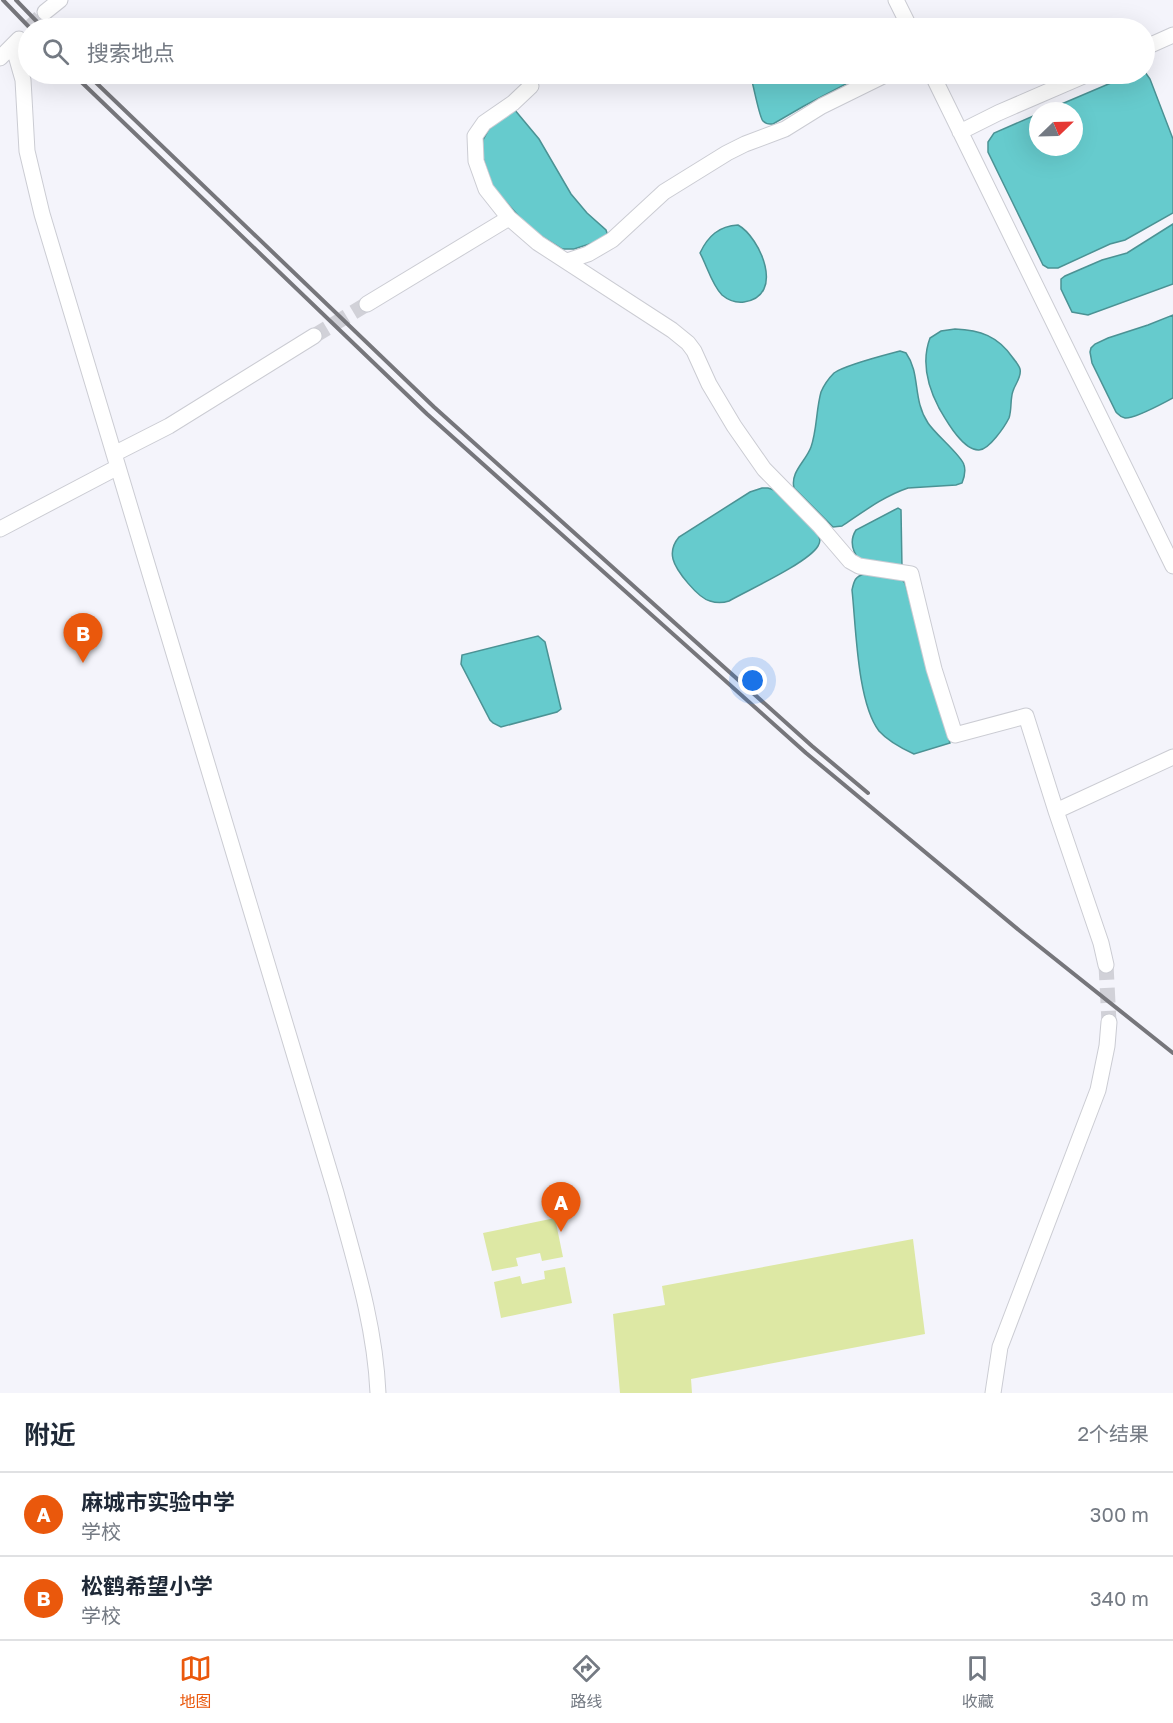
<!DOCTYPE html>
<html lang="zh">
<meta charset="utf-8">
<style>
body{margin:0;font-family:"Golos Text","Noto Sans SC",sans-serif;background:#f2f2f3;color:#1f2937}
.compass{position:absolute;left:1029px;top:102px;width:54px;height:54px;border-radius:50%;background:#fff;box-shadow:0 6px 24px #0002;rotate:67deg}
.you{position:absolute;left:753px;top:681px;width:21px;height:21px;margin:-15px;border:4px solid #fff;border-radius:50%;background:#1a73e8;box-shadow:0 0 0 9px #1a73e833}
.badge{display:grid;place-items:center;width:39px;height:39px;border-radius:50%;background:#ea580c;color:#fff;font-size:20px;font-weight:700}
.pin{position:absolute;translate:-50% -50px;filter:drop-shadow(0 2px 3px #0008)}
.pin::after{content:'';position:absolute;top:32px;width:21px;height:18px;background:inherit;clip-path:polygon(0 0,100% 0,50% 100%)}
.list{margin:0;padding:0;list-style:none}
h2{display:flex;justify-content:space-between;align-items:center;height:78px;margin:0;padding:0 24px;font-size:26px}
h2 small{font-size:20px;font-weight:400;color:#747a83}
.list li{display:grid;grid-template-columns:39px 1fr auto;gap:18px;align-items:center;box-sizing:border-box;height:84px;padding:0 24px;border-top:2px solid #e0e1e3}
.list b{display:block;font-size:22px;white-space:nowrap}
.list p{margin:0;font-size:20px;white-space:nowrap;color:#747a83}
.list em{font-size:20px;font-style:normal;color:#747a83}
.icon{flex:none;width:33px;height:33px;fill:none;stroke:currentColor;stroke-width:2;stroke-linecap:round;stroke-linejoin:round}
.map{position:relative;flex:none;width:1173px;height:1393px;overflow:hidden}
.search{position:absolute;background:#fff;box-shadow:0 6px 24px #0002;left:18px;right:18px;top:18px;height:66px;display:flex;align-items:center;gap:15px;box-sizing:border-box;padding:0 21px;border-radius:33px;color:#747a83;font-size:22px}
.sheet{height:246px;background:#fff}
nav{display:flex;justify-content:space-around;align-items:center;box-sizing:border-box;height:84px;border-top:2px solid #e0e1e3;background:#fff;font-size:16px;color:#747a83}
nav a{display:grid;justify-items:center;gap:3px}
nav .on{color:#ea580c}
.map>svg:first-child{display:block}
</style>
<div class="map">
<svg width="1173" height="1393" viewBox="0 0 1173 1393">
<rect width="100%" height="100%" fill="#f4f4fb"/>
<path fill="#dde8a4" d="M555 1218 563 1257 542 1261 540 1253 516 1258 518 1266 492 1271 483 1233Z
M913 1239 925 1334 691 1379 692 1393H620L613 1314 665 1305 662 1286Z
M565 1267 572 1303 501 1318 494 1282 520 1276 522 1284 545 1279 544 1271Z"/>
<path fill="#66cbcd" stroke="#4b9294" stroke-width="1.5" d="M1145 72 1150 79 1173 139V213L1125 240 1110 244 1058 268H1048L1043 265 988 152V142L994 133 1038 114V147H1074V111H1045L1132 74H1144Z
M750 74H865L804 106 773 124C769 124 767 125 763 121 759 117 753 82 750 74Z
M514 109 539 139 571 194 587 213 606 230 608 236 605 239 574 249H562L530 229 493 187 481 152 483 140 489 129Z
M1173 224V284L1088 315 1072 312 1061 289V279L1065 276 1102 260 1127 253Z
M738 225C760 237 786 296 744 302 736 303 728 300 722 295 712 285 707 266 700 253 708 236 719 226 738 225Z
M1173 315V398C1163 403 1135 419 1125 418 1120 417 1119 415 1116 412L1092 363 1090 352 1091 348 1095 344 1108 338 1148 325Z
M955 329C980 330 998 336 1013 358 1015 361 1019 365 1020 369 1022 377 1015 384 1013 391 1010 399 1012 409 1009 418 1005 426 989 450 979 450 963 451 946 420 939 408 928 387 921 362 930 338L941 331Z
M900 351 906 353C921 374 912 399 928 423 935 434 962 456 964 465 966 471 964 478 962 483L956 485 908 488C884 496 863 512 842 526L833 527 794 488C790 472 806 461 811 447 817 430 816 410 821 392 824 385 829 378 834 373 845 365 885 355 900 351Z
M762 488H768L774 490 817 533C820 538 821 541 818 546 808 563 748 590 729 601 723 603 716 603 710 601 698 598 676 571 673 559 671 551 674 543 679 537L750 492Z
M898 508 901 510 902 568 860 561C852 551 849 541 856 530Z
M865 574 901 579 905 583 950 743 914 754C903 749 887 740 879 731 857 702 856 626 852 590 854 581 855 576 865 574Z
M538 636 545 642 561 709 557 712 501 727 493 723 490 720 461 664 462 655Z"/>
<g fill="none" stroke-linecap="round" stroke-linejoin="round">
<path stroke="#d1d1d8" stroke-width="15" stroke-dasharray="15 8" stroke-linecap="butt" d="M29 28 45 12
M314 336 367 304
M1106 965 1109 1022"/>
<defs>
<path id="street" d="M896 0 910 28
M45 12 60 0
M13 45 23 80 27 151 42 214 336 1193C354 1259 375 1324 378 1393
M1144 48 1173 35
M0 58 19 39
M932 74 1173 566
M531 86 513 103 484 123 475 136 476 161 486 189 509 218 538 243 672 330 688 343 694 351 709 384 734 426 764 469 820 526 850 561 859 566 911 574 934 669 955 735 1026 716 1056 811
M960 132 998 113 1088 74
M567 261 588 254 612 240 664 192 727 153 745 144 785 129 822 106 887 74
M367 304 509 218
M114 454 169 426 314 336
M0 529 118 467
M1106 965 1101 943 1056 811 1173 757
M993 1393 1000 1347 1098 1090 1107 1046 1109 1022"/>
</defs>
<use href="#street" stroke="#cbccd3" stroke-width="17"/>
<use href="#street" stroke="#fff" stroke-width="15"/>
<path stroke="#76767b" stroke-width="4" d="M3 0 30 28
M16 0 43 28
M73 74 427 414 806 753 1020 931 1173 1053
M87 74 434 407 812 746 868 793"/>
</g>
</svg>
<svg class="compass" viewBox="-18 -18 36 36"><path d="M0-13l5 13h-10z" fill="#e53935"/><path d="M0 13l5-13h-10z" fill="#747a83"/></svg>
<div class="you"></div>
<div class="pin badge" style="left:561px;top:1232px">A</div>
<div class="pin badge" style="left:83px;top:663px">B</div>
<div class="search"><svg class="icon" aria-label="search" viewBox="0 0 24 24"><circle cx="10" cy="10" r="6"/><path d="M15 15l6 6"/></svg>搜索地点</div>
</div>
<section class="sheet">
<h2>附近<small>2个结果</small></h2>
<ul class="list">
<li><span class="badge">A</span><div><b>麻城市实验中学</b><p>学校</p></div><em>300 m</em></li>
<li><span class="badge">B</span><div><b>松鹤希望小学</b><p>学校</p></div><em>340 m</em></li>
</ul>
</section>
<nav>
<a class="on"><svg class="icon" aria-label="map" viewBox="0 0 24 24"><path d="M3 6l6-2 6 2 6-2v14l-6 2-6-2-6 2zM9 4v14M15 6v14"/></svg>地图</a>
<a><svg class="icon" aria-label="directions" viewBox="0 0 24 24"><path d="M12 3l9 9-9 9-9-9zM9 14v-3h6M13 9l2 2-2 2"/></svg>路线</a>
<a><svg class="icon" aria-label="saved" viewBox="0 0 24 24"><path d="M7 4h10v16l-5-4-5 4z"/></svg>收藏</a>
</nav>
